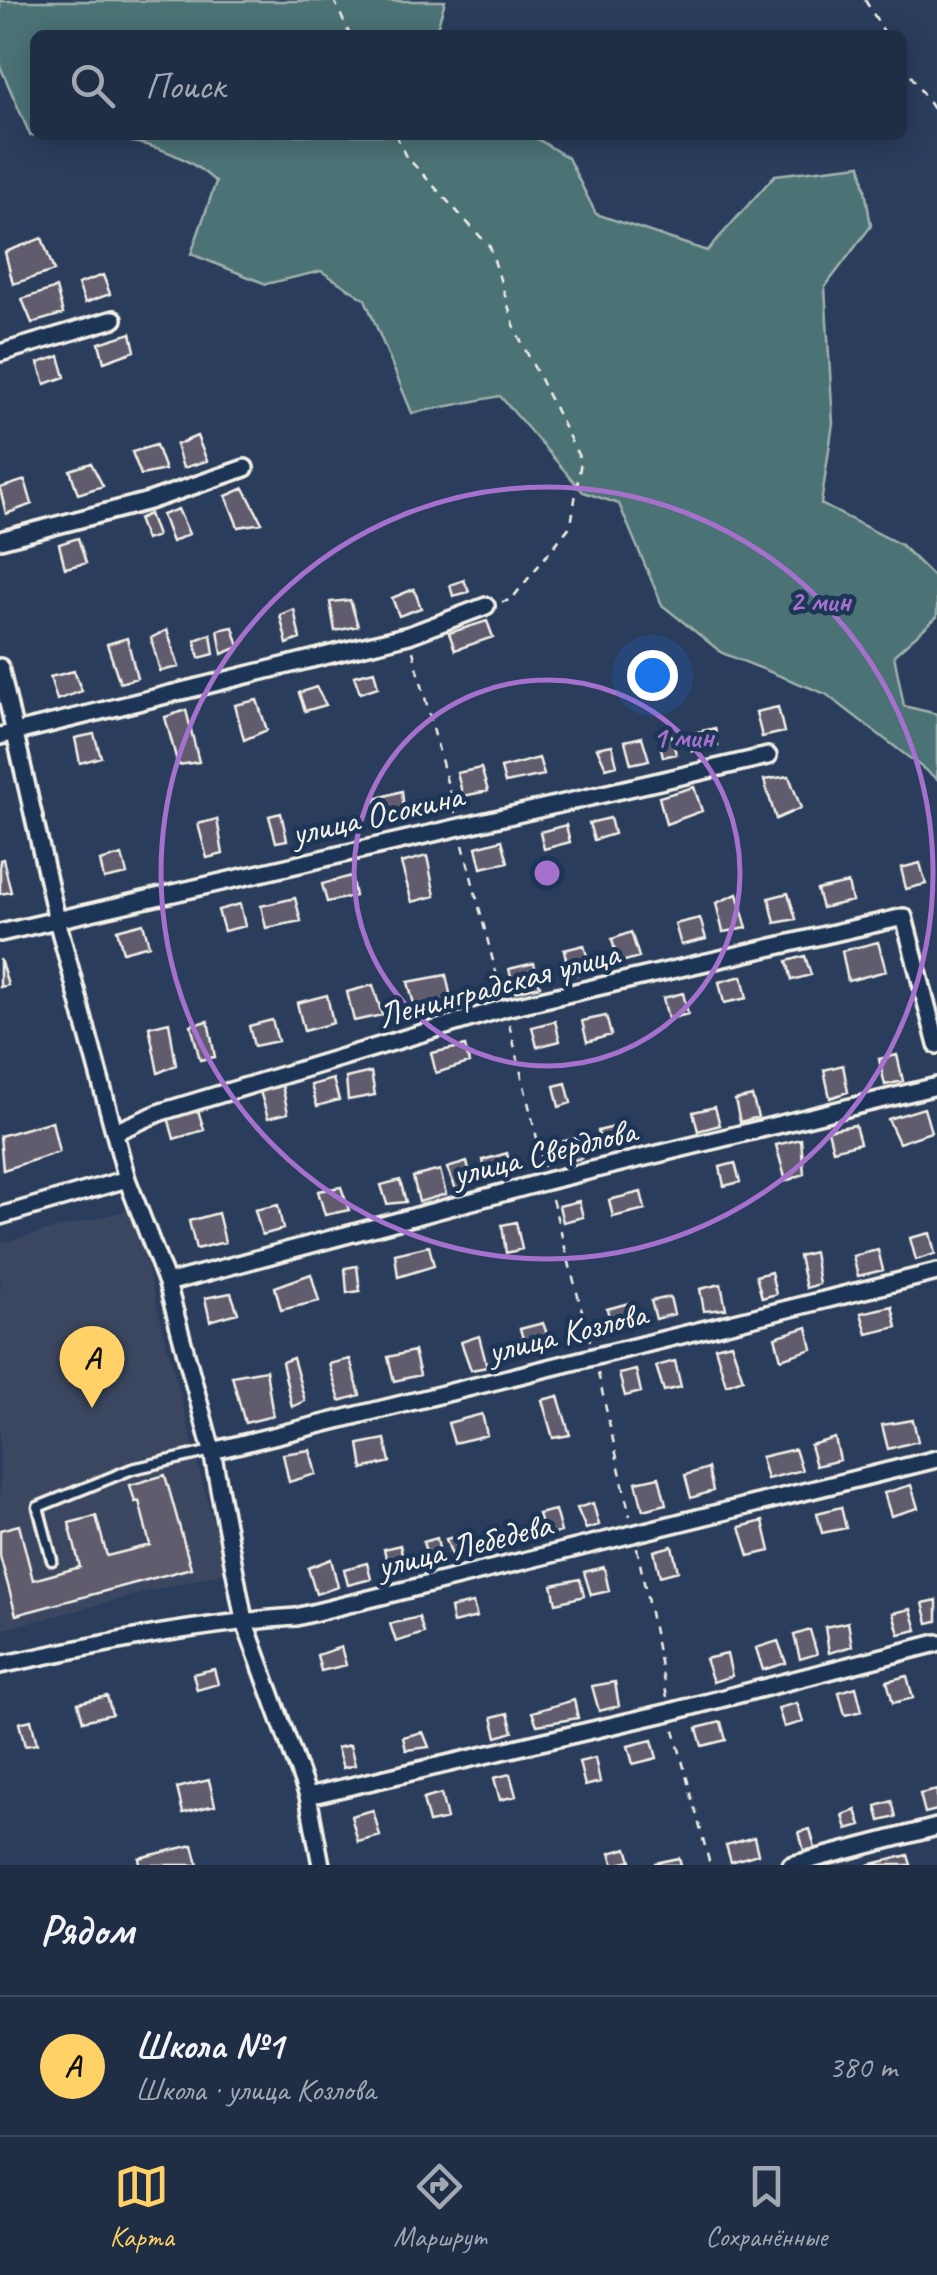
<!DOCTYPE html>
<html lang="ru">
<meta charset="utf-8">
<style>
body{margin:0;font-family:Caveat,sans-serif;background:#2d3a50;color:#f1f3f6}
.you{position:absolute;left:652px;top:675px;width:35px;height:35px;margin:-25px;border:8px solid #fff;border-radius:50%;background:#1a73e8;box-shadow:0 0 0 15px #1a73e833}
.badge{display:grid;place-items:center;width:65px;height:65px;border-radius:50%;background:#ffd166;color:#111;font-size:32px;font-weight:700}
.pin{position:absolute;translate:-50% -82px;filter:drop-shadow(0 2px 5px #0008)}
.pin::after{content:'';position:absolute;top:52px;width:35px;height:30px;background:inherit;clip-path:polygon(0 0,100% 0,50% 100%)}
.list{margin:0;padding:0;list-style:none}
h2{display:flex;justify-content:space-between;align-items:center;height:130px;margin:0;padding:0 40px;font-size:42px}
h2 small{font-size:32px;font-weight:400;color:#a2a8b3}
.list li{display:grid;grid-template-columns:65px 1fr auto;gap:30px;align-items:center;box-sizing:border-box;height:140px;padding:0 40px;border-top:2px solid #3d4a5e}
.list b{display:block;font-size:38px;white-space:nowrap}
.list p{margin:0;font-size:32px;white-space:nowrap;color:#a2a8b3}
.list em{font-size:32px;font-style:normal;color:#a2a8b3}
.icon{flex:none;width:55px;height:55px;fill:none;stroke:currentColor;stroke-width:2;stroke-linecap:round;stroke-linejoin:round}
.map{position:relative;flex:none;width:937px;height:1865px;overflow:hidden}
.search{position:absolute;background:#202e45;box-shadow:0 5px 25px #0003;left:30px;right:30px;top:30px;height:110px;display:flex;align-items:center;gap:25px;box-sizing:border-box;padding:0 35px;border-radius:15px;color:#a2a8b3;font-size:38px}
.sheet{height:270px;background:#202e45}
nav{display:flex;justify-content:space-around;align-items:center;box-sizing:border-box;height:140px;border-top:2px solid #3d4a5e;background:#202e45;font-size:28px;color:#a2a8b3}
nav a{display:grid;justify-items:center;gap:5px}
nav .on{color:#ffd166}
.map>svg:first-child{display:block}
</style>
<div class="map">
<svg width="937" height="1865" viewBox="0 0 937 1865">
<rect width="100%" height="100%" fill="#2a3d5c"/>
<filter id="ink" filterUnits="userSpaceOnUse"><feTurbulence type="fractalNoise" baseFrequency=".01" numOctaves="2"/><feDisplacementMap in="SourceGraphic" scale="20" xChannelSelector="R" yChannelSelector="G"/><feConvolveMatrix kernelMatrix="1 2 1 2 8 2 1 2 1" color-interpolation-filters="sRGB"/></filter>
<g filter="url(#ink)">
<path fill="#3a4661" d="M132 1209 226 1572 0 1630V1243Z"/>
<path fill="#4c7274" stroke="#a0b2ae" stroke-width="2.5" d="M0 1H445L435 35H35V135H531L568 158 596 214 707 251 775 175 861 165 871 226 825 287 833 423 821 504 901 545 937 580V617L894 655 904 706 937 714V779L826 694 722 653 662 605 619 504 583 492 500 396 412 413 365 299 321 271 266 284 191 254 216 182C162 133 98 138 30 135L0 66Z"/>
<path fill="#605c6e" stroke="#f4f1e8" stroke-width="2.5" d="M42 238 54 271 13 284 5 252Z
M103 275 110 294 85 303 78 284Z
M56 288 63 314 32 323 22 299Z
M131 333 135 351 104 362 99 343Z
M59 356 65 377 45 384 38 363Z
M197 436 207 461 183 468 176 445Z
M156 445 165 470 141 475 132 452Z
M91 463 103 486 78 494 70 470Z
M25 480 32 504 6 514 0 488Z
M244 488 262 523 238 527 226 496Z
M178 509 189 534 172 542 162 515Z
M149 514 157 536 146 540 138 519Z
M78 538 86 563 65 568 59 544Z
M464 580 469 592 453 596 450 585Z
M414 589 421 608 399 616 392 598Z
M350 600 358 626 335 631 330 602Z
M294 609 300 639 287 644 280 615Z
M487 621 493 637 455 650 449 633Z
M233 627 239 647 222 654 218 630Z
M167 630 179 667 160 671 151 638Z
M211 634 214 654 199 658 195 640Z
M127 638 137 678 120 683 107 644Z
M74 671 82 691 57 700 50 677Z
M374 671 378 687 360 693 354 676Z
M316 687 326 705 305 711 299 693Z
M257 700 267 730 244 740 235 705Z
M778 707 784 732 762 737 756 712Z
M186 710 199 762 178 765 165 717Z
M715 728 718 746 692 751 689 734Z
M94 734 101 757 80 763 75 738Z
M671 735 676 754 663 757 659 738Z
M642 737 649 760 631 764 625 741Z
M612 745 617 765 606 768 597 748Z
M539 758 544 775 505 783 501 768Z
M481 768 488 791 463 796 457 773Z
M789 776 801 808 776 819 764 780Z
M694 787 702 811 666 824 659 797Z
M402 791 404 811 380 819 375 799Z
M281 813 287 840 276 842 269 816Z
M610 818 614 834 594 840 589 823Z
M217 819 223 854 207 858 198 824Z
M566 825 570 842 544 849 540 832Z
M502 840 508 862 481 868 476 847Z
M122 855 127 874 104 879 100 861Z
M427 856 435 896 412 902 401 863Z
M3 859 11 892 0 894V860Z
M920 863 926 884 906 889 901 868Z
M351 876 355 896 327 902 322 884Z
M848 883 852 901 822 908 817 890Z
M788 893 796 919 775 923 769 898Z
M737 894 747 928 723 932 716 903Z
M295 898 301 921 266 928 261 906Z
M240 904 245 926 224 931 218 910Z
M700 918 706 939 681 945 675 924Z
M143 923 149 945 123 952 117 930Z
M631 932 639 957 618 963 612 939Z
M878 942 886 971 848 981 842 951Z
M584 945 591 971 570 976 564 950Z
M805 956 811 975 792 980 787 961Z
M0 959 8 985 0 987Z
M534 963 540 986 515 992 509 969Z
M446 975 451 998 415 1008 408 982Z
M742 976 747 998 724 1003 719 982Z
M373 985 382 1015 354 1021 347 992Z
M683 993 688 1014 668 1019 663 998Z
M327 995 333 1023 304 1031 297 1003Z
M606 1016 611 1035 587 1042 582 1021Z
M272 1020 278 1041 254 1046 249 1026Z
M208 1021 215 1057 200 1060 191 1025Z
M555 1021 560 1041 537 1047 532 1027Z
M169 1022 176 1065 158 1073 149 1027Z
M465 1046 469 1063 436 1073 431 1053Z
M897 1055 903 1081 885 1085 879 1059Z
M843 1065 848 1092 830 1098 824 1070Z
M371 1072 375 1095 348 1100 346 1078Z
M333 1079 339 1100 317 1106 311 1085Z
M566 1083 571 1103 559 1107 554 1086Z
M282 1085 288 1113 268 1118 260 1091Z
M752 1096 758 1117 740 1122 735 1100Z
M715 1107 720 1125 698 1131 693 1112Z
M924 1108 931 1132 899 1143 888 1119Z
M198 1110 204 1130 174 1139 168 1117Z
M52 1121 59 1152 3 1170 0 1136Z
M622 1125 626 1144 601 1149 598 1131Z
M855 1125 860 1143 833 1150 828 1130Z
M577 1138 582 1158 566 1162 561 1142Z
M801 1139 804 1174 786 1181 776 1145Z
M507 1153 511 1172 487 1179 483 1160Z
M467 1162 473 1184 456 1189 447 1168Z
M735 1163 740 1182 724 1186 720 1167Z
M440 1170 446 1194 419 1202 413 1177Z
M400 1180 406 1202 387 1204 381 1185Z
M341 1187 349 1210 325 1215 318 1191Z
M641 1192 645 1209 613 1217 609 1200Z
M579 1201 583 1217 563 1222 559 1206Z
M278 1205 283 1229 262 1235 255 1210Z
M218 1213 225 1242 196 1249 189 1221Z
M516 1222 522 1249 506 1253 502 1225Z
M930 1233 935 1254 916 1260 910 1238Z
M429 1246 434 1266 398 1277 395 1254Z
M878 1250 883 1270 858 1276 853 1256Z
M814 1252 819 1284 806 1288 799 1256Z
M357 1266 360 1291 347 1293 345 1268Z
M771 1272 776 1294 762 1298 756 1276Z
M311 1274 319 1301 281 1310 275 1287Z
M721 1284 726 1309 704 1311 700 1289Z
M231 1293 238 1313 210 1321 205 1298Z
M670 1297 674 1314 656 1319 651 1301Z
M629 1303 634 1322 612 1328 607 1309Z
M892 1306 897 1327 867 1334 861 1313Z
M543 1323 551 1345 527 1351 520 1329Z
M807 1327 812 1349 781 1359 775 1337Z
M479 1336 487 1367 471 1370 461 1342Z
M731 1343 743 1379 726 1385 715 1347Z
M414 1351 420 1375 394 1381 388 1357Z
M293 1358 305 1401 292 1407 282 1362Z
M350 1359 360 1395 340 1401 329 1364Z
M675 1361 681 1387 664 1391 656 1366Z
M266 1370 273 1416 245 1423 232 1376Z
M636 1370 641 1392 625 1396 619 1374Z
M558 1396 570 1435 553 1438 542 1400Z
M482 1414 487 1435 454 1443 448 1423Z
M913 1420 918 1441 888 1449 882 1425Z
M835 1438 840 1460 816 1466 810 1445Z
M385 1439 390 1462 363 1469 359 1444Z
M795 1449 802 1470 767 1479 761 1457Z
M310 1450 316 1474 289 1482 283 1454Z
M708 1468 713 1491 691 1498 685 1475Z
M165 1475 191 1568 16 1615 0 1556V1530L19 1525 33 1580 80 1567 69 1523 96 1516 107 1556 150 1545 139 1501 135 1502 130 1485Z
M659 1477 666 1504 643 1510 636 1482Z
M911 1485 918 1508 891 1516 884 1493Z
M593 1503 599 1525 586 1529 577 1508Z
M841 1507 846 1528 822 1533 817 1513Z
M555 1510 561 1532 544 1537 538 1514Z
M763 1521 770 1551 749 1556 740 1527Z
M461 1535 467 1557 454 1561 446 1539Z
M437 1538 441 1560 430 1565 423 1542Z
M400 1545 406 1571 390 1575 384 1549Z
M672 1546 678 1571 660 1576 654 1551Z
M331 1559 338 1587 316 1594 308 1568Z
M367 1563 371 1579 348 1585 344 1569Z
M604 1567 609 1591 591 1595 584 1572Z
M580 1579 584 1596 556 1603 552 1585Z
M937 1600V1621L928 1623 923 1603Z
M473 1603 477 1617 453 1623 450 1608Z
M911 1609 917 1630 899 1634 893 1613Z
M419 1617 424 1633 396 1642 390 1624Z
M848 1622 852 1646 829 1653 825 1627Z
M810 1630 817 1654 800 1659 794 1635Z
M778 1641 786 1663 763 1670 756 1648Z
M341 1647 346 1665 321 1671 317 1655Z
M727 1654 732 1676 713 1682 705 1659Z
M214 1669 218 1684 197 1690 193 1674Z
M907 1676 913 1698 893 1703 887 1681Z
M615 1682 619 1706 599 1711 592 1686Z
M856 1687 862 1711 845 1715 839 1692Z
M107 1696 112 1714 83 1721 78 1703Z
M574 1700 578 1718 537 1725 532 1712Z
M797 1703 803 1722 784 1727 778 1708Z
M508 1713 513 1732 497 1737 492 1717Z
M31 1720 37 1744 25 1746 19 1723Z
M721 1722 726 1740 702 1746 697 1728Z
M423 1732 429 1747 406 1750 403 1737Z
M652 1740 657 1758 633 1764 628 1746Z
M350 1745 355 1765 343 1768 337 1748Z
M595 1758 600 1782 585 1786 579 1762Z
M510 1774 516 1796 500 1800 494 1778Z
M209 1780 215 1805 183 1813 177 1788Z
M937 1790V1810L925 1813 920 1794Z
M441 1794 447 1819 429 1823 423 1799Z
M892 1801 896 1817 880 1821 876 1806Z
M373 1810 380 1836 358 1842 351 1816Z
M856 1810 861 1825 847 1829 843 1815Z
M810 1829 815 1848 804 1851 799 1832Z
M754 1837 758 1854 731 1862 726 1845Z
M193 1845 198 1865H140L139 1858Z
M627 1848 631 1861 614 1865 610 1853Z
M908 1855 911 1865H868Z
M679 1858 681 1865H655V1863Z"/>
<g fill="none" stroke-linecap="round" stroke-linejoin="round">
<defs>
<path id="service" d="M52 1560 38 1507 132 1469 212 1451"/>
<path id="minor" d="M0 353 114 319
M0 540 149 501 245 468
M0 667 57 920 127 1179 167 1283 212 1451 244 1620 308 1796 321 1865
M0 736 409 635 486 606
M0 933 768 756
M115 1132 161 1112 505 1008 904 917 937 1045
M0 1216 127 1179
M167 1283 547 1181 937 1086
M212 1451 937 1272
M0 1665C98 1645 196 1623 296 1617L937 1459
M308 1796 670 1712 937 1643
M791 1865 937 1827"/>
</defs>
<use href="#service" stroke="#f4f1e8" stroke-width="15"/>
<use href="#minor" stroke="#f4f1e8" stroke-width="22"/>
<path stroke="#f4f1e8" stroke-width="2.5" stroke-dasharray="8 8" stroke-linecap="butt" d="M334 0 350 35
M865 0 886 35
M902 62 937 115
M396 135 405 155 490 247 516 331 581 461 571 525 511 600 502 602
M413 651 455 813
M463 845 501 992
M509 1024 544 1167
M552 1199 590 1341
M598 1373 630 1516
M637 1548 667 1697
M674 1730 710 1865"/>
<use href="#service" stroke="#1d3557" stroke-width="8"/>
<use href="#minor" stroke="#1d3557" stroke-width="15"/>
</g>
</g>
<g fill="none" stroke="#a571cd" stroke-width="5">
<circle cx="547" cy="873" r="193"/>
<circle cx="547" cy="873" r="386"/>
</g>
<g text-anchor="middle" stroke-width="9" stroke-linejoin="round" paint-order="stroke">
<g font-size="35" fill="#f4f1e8" stroke="#1d3557">
<text transform="translate(377 814) rotate(-13)" y="12">улица Осокина</text>
<text transform="translate(498 984) rotate(-15)" y="12">Ленинградская улица</text>
<text transform="translate(544 1152) rotate(-14)" y="12">улица Свердлова</text>
<text transform="translate(567 1332) rotate(-14)" y="12">улица Козлова</text>
<text transform="translate(464 1545) rotate(-14)" y="12">улица Лебедева</text>
</g>
</g>
<circle cx="547" cy="873" r="15" fill="#a571cd" stroke="#1d3557" stroke-width="5"/>
<g font-size="30" text-anchor="middle" font-weight="bold" fill="#a571cd" stroke="#1d3557" stroke-width="9" stroke-linejoin="round" paint-order="stroke">
<text x="820" y="611">2 мин</text>
<text x="683" y="747">1 мин</text>
</g>
</svg>
<div class="you"></div>
<div class="pin badge" style="left:92px;top:1408px">A</div>
<div class="search"><svg class="icon" aria-label="search" viewBox="0 0 24 24"><circle cx="10" cy="10" r="6"/><path d="M15 15l6 6"/></svg>Поиск</div>
</div>
<section class="sheet">
<h2>Рядом<small></small></h2>
<ul class="list">
<li><span class="badge">A</span><div><b>Школа №1</b><p>Школа · улица Козлова</p></div><em>380 m</em></li>
</ul>
</section>
<nav>
<a class="on"><svg class="icon" aria-label="map" viewBox="0 0 24 24"><path d="M3 6l6-2 6 2 6-2v14l-6 2-6-2-6 2zM9 4v14M15 6v14"/></svg>Карта</a>
<a><svg class="icon" aria-label="directions" viewBox="0 0 24 24"><path d="M12 3l9 9-9 9-9-9zM9 14v-3h6M13 9l2 2-2 2"/></svg>Маршрут</a>
<a><svg class="icon" aria-label="saved" viewBox="0 0 24 24"><path d="M7 4h10v16l-5-4-5 4z"/></svg>Сохранённые</a>
</nav>
